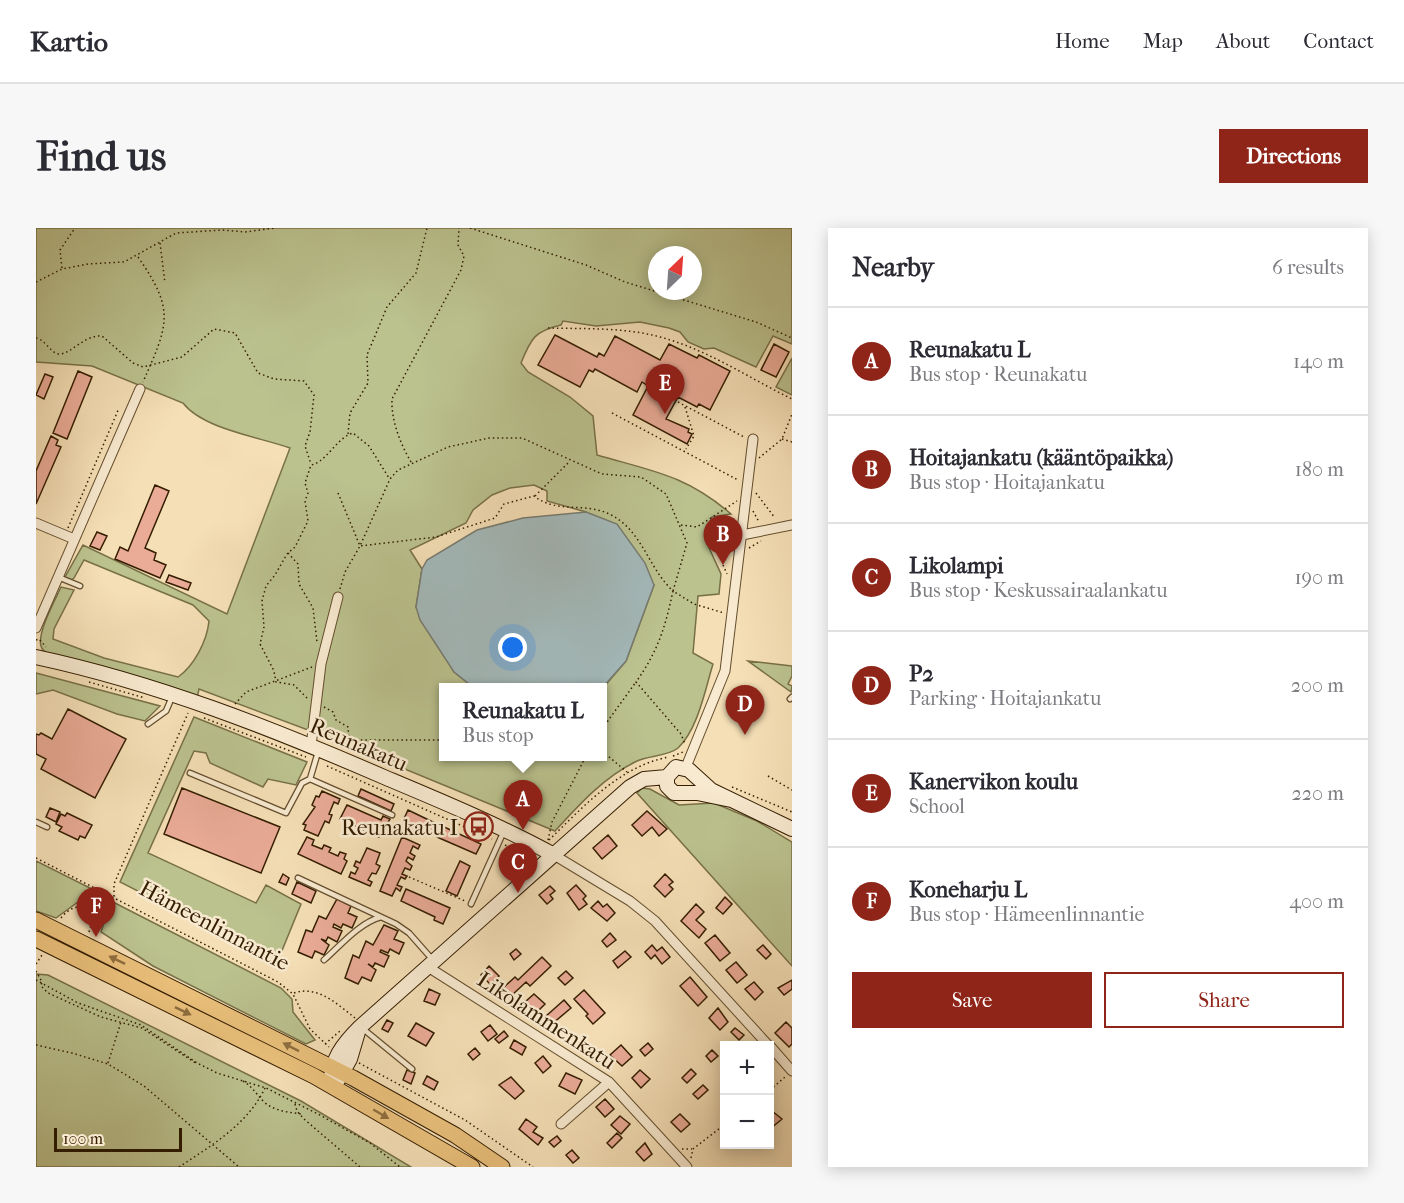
<!DOCTYPE html>
<meta charset="utf-8">
<style>
body{margin:0;font-family:"IM FELL French Canon",serif;background:#f7f7f7;color:#2b2b33}
.controls{position:absolute;right:18px;bottom:18px;display:grid;overflow:hidden;border-radius:0px;box-shadow:0 3px 15px #0003}
.controls button{width:54px;height:54px;display:grid;place-items:center;padding:0;border:0;border-bottom:2px solid #e1e1e2;background:#fff;color:#2b2b33;font:30px sans-serif}
.compass{position:absolute;left:612px;top:18px;width:54px;height:54px;border-radius:50%;background:#fff;box-shadow:0 3px 15px #0003;rotate:25deg}
.scale{position:absolute;left:18px;bottom:15px;width:128px;box-sizing:border-box;padding-left:6px;border:3px solid #341d00;border-top:0;font-size:16px;line-height:21px;white-space:nowrap;color:#341d00;-webkit-text-stroke:4px #f8ead0;paint-order:stroke}
.you{position:absolute;left:477px;top:420px;width:21px;height:21px;margin:-15px;border:4px solid #fff;border-radius:50%;background:#1a73e8;box-shadow:0 0 0 9px #1a73e833}
.badge{display:grid;place-items:center;width:39px;height:39px;border-radius:50%;background:#8f2418;color:#fff;font-size:20px;font-weight:700}
.pin{position:absolute;translate:-50% -50px;filter:drop-shadow(0 2px 3px #0008)}
.pin::after{content:'';position:absolute;top:32px;width:21px;height:18px;background:inherit;clip-path:polygon(0 0,100% 0,50% 100%)}
.popup{position:absolute;left:403px;top:455px;width:168px;height:78px;box-sizing:border-box;display:grid;place-content:center;border-radius:0px;background:#fff;filter:drop-shadow(0 2px 4px #0005);font-size:20px;white-space:nowrap;color:#7c7c81}
.popup b{font-size:22px;color:#2b2b33}
.popup::after{content:'';position:absolute;left:50%;top:100%;margin-left:-12px;border:12px solid transparent;border-top-color:#fff}
.list{margin:0;padding:0;list-style:none}
h2{display:flex;justify-content:space-between;align-items:center;height:78px;margin:0;padding:0 24px;font-size:26px}
h2 small{font-size:20px;font-weight:400;color:#7c7c81}
.list li{display:grid;grid-template-columns:39px 1fr auto;gap:18px;align-items:center;box-sizing:border-box;height:108px;padding:0 24px;border-top:2px solid #e1e1e2}
.list b{display:block;font-size:22px;white-space:nowrap}
.list p{margin:0;font-size:20px;white-space:nowrap;color:#7c7c81}
.list em{font-size:20px;font-style:normal;color:#7c7c81}
.actions{display:flex;gap:12px;padding:18px 24px}
.actions a{flex:1;padding:14px 0;border:2px solid #8f2418;border-radius:0px;text-align:center;font-size:21px;color:#8f2418}
.actions .main{background:#8f2418;color:#fff}
.map{position:relative;flex:none;width:756px;height:939px;overflow:hidden;border-radius:0px}
header{display:flex;align-items:center;gap:36px;box-sizing:border-box;height:84px;padding:0 30px;background:#fff;border-bottom:2px solid #e1e1e2}
header strong{font-size:28px}
nav{display:flex;gap:33px;margin-inline-start:auto;font-size:21px}
.intro{display:flex;align-items:center;justify-content:space-between;box-sizing:border-box;height:144px;padding:0 36px}
h1{margin:0;font-size:42px}
.button{padding:15px 27px;border-radius:0px;background:#8f2418;color:#fff;font-size:21px;font-weight:700}
main{display:flex;gap:36px;padding:0 36px}
aside{flex:1;background:#fff;border-radius:0px;box-shadow:0 3px 15px #0003}
.map>svg:first-child{display:block}
</style>
<header>
<strong>Kartio</strong>
<nav><a>Home</a><a>Map</a><a>About</a><a>Contact</a></nav>
</header>
<div class="intro"><h1>Find us</h1><a class="button">Directions</a></div>
<main>
<div class="map">
<svg width="756" height="939" viewBox="0 0 756 939">
<rect width="100%" height="100%" fill="#f5dfb6"/>
<filter id="stains"><feTurbulence type="fractalNoise" baseFrequency=".00333" numOctaves="4"/><feColorMatrix values="0 0 0 0 .2 0 0 0 0 .09 0 0 0 0 .02 0 0 0 .5 -.17"/></filter>
<radialGradient id="worn" r=".72"><stop offset=".6" stop-color="#630" stop-opacity="0"/><stop offset="1" stop-color="#630" stop-opacity=".3"/></radialGradient>
<path fill="#bbc28e" stroke="#787047" stroke-width="1.5" fill-rule="evenodd" d="M0 0H756V116L737 108 720 139 678 120 668 121 652 114 644 104 633 100 604 94 560 98 527 93 525 97C499 103 495 110 485 135L492 144 534 169 557 188 561 227C616 243 650 247 695 286L676 289 669 311 685 346 683 366 662 368 657 425 677 436C669 462 662 501 642 520 631 529 611 527 599 534 568 549 542 578 519 603L296 511 163 461 161 470 15 428C12 426 6 423 5 418 1 405 19 372 25 359L38 362 18 401 17 411 68 430 142 449C158 438 171 413 173 393L157 377 48 332 38 350 35 352 29 349 47 317 191 386 254 220C223 209 167 201 147 175L56 138 0 134ZM621 27H657V63H621ZM498 257 511 263V273L550 284 618 357 590 433 567 460 566 528H408V460L437 459 418 444 380 379 386 341 374 322 430 295 437 282 456 267 474 260Z
M756 130V167L740 159Z
M712 433 756 438V448L752 456 756 458 755 464Z
M0 445 124 478 109 493 81 486 17 462 0 466Z
M158 489 271 534 260 557 232 551 227 559 174 535 170 525 158 523 112 625 220 675 230 657 265 676 245 725 225 726 84 654Z
M606 560 614 561 643 577 678 575 721 593 756 614V738L601 565Z
M0 633 64 665 56 675 42 674 20 690 0 683Z
M75 673 245 760 256 771 257 784 279 812 270 816 117 738 65 704Z
M0 746 12 747 265 873 375 939H0Z"/>
<path fill="#a3b9ba" stroke="#777b70" stroke-width="1.5" d="M550 284 581 296 609 335 618 357 590 433 566 460 437 459 418 444 384 392 380 379 386 341 391 332 441 302 487 290Z"/>
<path fill="#eaab97" stroke="#341d00" stroke-width="1.5" d="M519 107 561 129 563 125 568 128 579 108 624 132 633 116 661 130 663 127 694 143 674 182 663 176 661 179 642 169 630 191 653 201 652 204 656 206 651 216 597 187 612 158 606 154 601 164 559 141 557 144 553 142 544 159 502 137Z
M738 116 753 124 740 149 725 142Z
M42 143 56 149 31 211 17 205Z
M9 146 17 149 8 171 0 167Z
M15 208 22 212 20 217 25 219 0 276V243Z
M119 257 133 263 109 320 120 325 118 332 130 337 124 350 79 331 84 319 92 323Z
M61 304 71 308 64 322 54 318Z
M133 347 155 355 152 362 130 354Z
M32 481 90 511 59 570 5 541 10 531 0 526V506L3 507 5 505 16 511Z
M146 560 244 599 225 645 128 606Z
M325 561 358 576 355 583 322 568Z
M286 563 304 571 302 576 298 574 293 586 296 587 293 595 289 593 282 608 268 602 270 597 267 596 279 579 276 577 280 568 283 569Z
M311 577 345 592 347 588 354 591 343 609 304 591Z
M14 580 24 584 20 594 10 589Z
M372 582 401 596 397 607 367 593Z
M611 583 631 601 623 608 616 599 606 608 596 597Z
M31 585 56 597 49 610 44 608 42 612 23 603 26 599 20 596 25 586 29 588Z
M406 598 445 616 440 626 401 609Z
M572 607 581 618 566 631 557 620Z
M271 609 278 612 276 617 286 621 288 617 295 620 293 624 302 628 304 624 310 626 308 631 311 633 305 646 262 626Z
M366 609 384 617 382 621 377 618 374 625 379 628 377 632 372 629 370 633 376 638 374 642 369 640 366 646 371 648 369 651 365 649 361 657 366 659 364 663 360 660 356 668 344 663Z
M331 620 344 625 340 636 344 638 340 646 336 645 332 652 336 654 334 658 313 649 315 644 319 646 322 640 318 638 320 633 324 635Z
M424 633 434 638 421 668 410 663Z
M247 646 253 650 250 657 243 654Z
M629 646 637 654 633 657 637 661 629 669 618 658Z
M261 654 280 663 275 675 256 666Z
M540 657 550 668 547 671 551 676 543 682 531 665Z
M514 658 519 663 514 667 517 671 511 676 503 667Z
M370 661 414 680 407 696 398 692 399 689 365 673Z
M689 669 696 676 687 686 680 680Z
M301 671 315 678 312 685 321 689 316 700 307 696 305 700 298 696 297 699 306 703 301 714 292 709 290 713 285 711 293 717 288 727 279 723 276 730 262 724 270 702 276 704 283 688 290 691Z
M562 673 567 679 571 676 579 685 571 693 555 680Z
M660 676 668 684 660 692 670 701 663 710 645 693Z
M348 697 362 703 358 711 368 715 363 726 354 721 352 725 345 722 344 724 353 728 348 739 339 735 337 739 332 736 340 742 335 753 326 749 322 756 309 750 317 727 323 730 330 713 337 717Z
M574 705 580 712 571 719 566 713Z
M679 707 694 725 684 733 669 715Z
M616 717 621 723 626 719 634 729 626 736 619 727 615 731 609 724Z
M727 717 735 726 730 731 721 722Z
M480 721 485 726 478 732 474 726Z
M589 723 595 729 582 740 577 733Z
M506 729 515 738 494 758 490 754 474 769 467 760 479 749 482 752Z
M700 734 711 747 701 755 690 742Z
M453 738 463 748 455 757 445 747Z
M530 743 537 750 529 757 522 750Z
M654 749 671 769 662 778 644 758Z
M756 752V761L748 767 742 760Z
M718 754 727 764 719 772 709 761Z
M393 761 404 766 399 777 388 773Z
M548 762 569 785 557 796 550 788 552 786 538 771Z
M498 766 509 776 500 785 489 774Z
M528 772 535 780 516 796 509 789Z
M682 780 692 794 684 802 673 790Z
M351 792 357 795 352 804 346 801Z
M750 794 756 800V816L753 819 739 805Z
M380 795 398 805 390 818 372 808Z
M454 797 461 806 452 813 445 804Z
M699 800 708 807 703 812 695 804Z
M468 803 472 808 463 815 459 811Z
M478 812 490 819 486 827 474 820Z
M612 815 617 821 609 828 604 822Z
M585 817 596 829 586 838 574 827Z
M439 820 444 826 437 832 432 826Z
M676 822 682 828 675 834 670 828Z
M507 828 515 838 507 845 499 835Z
M655 841 660 846 651 855 646 850Z
M371 842 379 845 375 856 367 852Z
M604 842 614 851 605 860 596 850Z
M530 845 546 852 539 866 523 858Z
M391 848 402 854 398 862 387 856Z
M475 849 488 863 479 871 463 857Z
M667 857 672 862 662 871 657 866Z
M569 871 578 881 569 889 560 879Z
M736 883 746 891 734 901V885Z
M644 886 654 896 645 904 635 894Z
M584 888 594 896 585 906 575 897Z
M490 891 501 899 497 904 507 910 502 917 483 901Z
M581 905 586 910 576 920 571 915Z
M521 908 525 913 518 919 513 914Z
M609 915 616 926 608 933 600 924Z
M536 922 543 930 537 935 530 927Z"/>
<g fill="none" stroke-linecap="round" stroke-linejoin="round">
<defs>
<path id="lane" d="M22 349 44 358
M754 471 756 469
M112 496 130 483 136 469
M154 545 250 585 266 555 274 551 282 524
M274 551 356 587
M0 594 11 599
M262 650 360 696 373 705 396 731
M435 676 468 603
M288 732C305 717 323 695 345 689
M326 800 376 841"/>
<path id="street" d="M0 295 38 311
M706 307 756 297
M0 400 104 161
M275 518 285 436 302 369
M650 539 689 443 717 211
M518 627 594 673 619 693 733 818
M392 739 573 854 651 939
M734 818 756 843
M525 896 573 854"/>
<path id="secondary" d="M0 429C121 455 235 500 348 549 405 573 463 597 518 627
M695 572 661 565H638L631 558V549L640 539 653 542 675 562 756 601
M302 852 314 831 322 804
M295 857C294 832 307 816 324 799L594 559 608 551 631 549"/>
<path id="primary" d="M0 692 317 850 419 907 466 939
M0 711 278 848 436 939"/>
</defs>
<use href="#lane" stroke="#644e2e" stroke-width="7"/>
<use href="#street" stroke="#644e2e" stroke-width="11"/>
<use href="#secondary" stroke="#341d00" stroke-width="16"/>
<use href="#primary" stroke="#341d00" stroke-width="17"/>
<path stroke="#341d00" stroke-width="1.5" stroke-dasharray="1.5 3" stroke-linecap="butt" d="M434 0 550 37 589 54 720 94 756 110
M124 15 129 55
M102 29C140 83 132 97 107 154
M26 40 24 22 39 0
M0 54 26 41 52 36 88 34 140 5 186 2 209 4 239 0
M512 100C551 101 593 99 631 111 675 124 715 151 756 171
M0 110C10 112 14 125 23 126 36 126 47 107 66 108L97 135 107 139 146 129 178 101 199 105 222 145 238 151 268 153 278 167 274 204 269 218 275 236
M642 174 708 209
M649 179 658 208 650 221
M576 185 702 252
M312 206 314 185 332 155 331 127 351 79 380 45 391 0
M746 211 756 214
M723 230 746 211 756 186
M375 234C364 215 355 192 356 171L425 42 428 28 422 17 423 0
M302 265 324 318 400 309 459 290 468 276 498 268C521 286 549 274 573 286 606 301 612 340 637 363 629 400 622 423 600 454L645 506 649 516
M720 265 739 290
M499 268 534 233
M717 283 723 294
M645 297 661 299 701 273
M32 300 83 180
M713 320 725 313
M252 325 262 336 263 356 277 380 281 414
M687 337 691 346
M304 361 309 344 324 318 354 251 362 242 412 219 453 210H486L566 246 605 249 630 266 651 315 637 363 658 376 688 385
M0 412 3 411 10 419
M53 454 109 470
M271 470 258 457 240 454 238 443 224 416 228 399 226 373 230 358 239 347 251 326 259 319 272 293 269 273 272 265 269 255 275 237C291 234 300 210 317 205L333 218 353 250
M199 476 210 464 276 439
M288 479 297 484 300 492 312 499 313 512
M168 490 270 529
M566 501 600 454
M305 519 313 512H408
M566 523 591 544
M637 528 647 524
M291 538 456 611
M732 548 756 562
M696 559 756 584
M512 612 516 594 550 528
M513 612C548 578 584 538 633 529
M469 617 496 629
M0 630 242 754 257 766 274 801 293 819
M481 644 495 630
M373 649 429 673
M25 690C40 670 61 683 78 668V656L152 485
M53 704 62 677
M0 736 6 727
M0 743 6 754 5 758 12 765 65 789 106 800 161 836
M0 752 42 775 105 797 161 835 181 845 230 860 282 886 334 915 364 939
M258 765C282 757 301 776 319 790
M289 816 304 803
M0 817 36 825 72 836 108 858 203 939
M72 835 85 794
M323 835 429 892 497 939
M207 853C217 859 220 866 228 874 238 883 252 884 265 886
M734 862 749 849
M259 876 261 883 268 891 324 939
M646 921H656
M655 930 657 921 688 897
M143 939C175 918 212 896 229 860"/>
<use href="#lane" stroke="#f8ead0" stroke-width="4.5"/>
<use href="#street" stroke="#f8ead0" stroke-width="9"/>
<use href="#secondary" stroke="#f8ead0" stroke-width="14"/>
<use href="#primary" stroke="#eac07b" stroke-width="15"/>
</g>
<defs><path id="oneway-solid" d="M-6-.8H1V-3.2L6.5 0L1 3.2V.8H-6Z" transform="scale(1.5)"/></defs>
<g fill="#8f6e3e">
<use href="#oneway-solid" transform="translate(81 732) rotate(-154)"/>
<use href="#oneway-solid" transform="translate(147 783) rotate(26)"/>
<use href="#oneway-solid" transform="translate(255 819) rotate(-153)"/>
<use href="#oneway-solid" transform="translate(345 886) rotate(30)"/>
</g>
<defs>
<symbol id="bus-ring" viewBox="-11 -11 22 22"><circle r="9.5" fill="#f8ead0" stroke="#8f2418" stroke-width="1.5"/><path d="M-5-6H5V4H4V6H2V4H-2V6H-4V4H-5ZM-3.5-4V0h7V-4ZM-3.5 1.2v1.5H-2V1.2ZM2 1.2v1.5H3.5V1.2Z" fill="#8f2418"/></symbol>
</defs>
<g fill-rule="evenodd">
<use href="#bus-ring" x="426" y="582" width="33" height="33"/>
</g>
<g text-anchor="middle" stroke-width="5" stroke-linejoin="round" paint-order="stroke">
<g font-size="22" fill="#341d00" stroke="#f8ead0">
<text transform="translate(323 516) rotate(23)" y="8">Reunakatu</text>
<text transform="translate(179 697) rotate(28)" y="8">Hämeenlinnantie</text>
<text transform="translate(511 792) rotate(33)" y="8">Likolammenkatu</text>
</g>
<g font-size="22" fill="#341d00" stroke="#f8ead0" text-anchor="end">
<text x="422" y="607">Reunakatu I</text>
</g>
</g>
<rect width="100%" height="100%" filter="url(#stains)"/>
<rect width="100%" height="100%" fill="url(#worn)"/>
</svg>
<div class="controls">
<button>+</button>
<button>−</button>
</div>
<svg class="compass" viewBox="-18 -18 36 36"><path d="M0-13l5 13h-10z" fill="#e53935"/><path d="M0 13l5-13h-10z" fill="#7c7c81"/></svg>
<div class="scale">100 m</div>
<div class="you"></div>
<div class="pin badge" style="left:487px;top:602px">A</div>
<div class="popup"><b>Reunakatu L</b>Bus stop</div>
<div class="pin badge" style="left:687px;top:337px">B</div>
<div class="pin badge" style="left:482px;top:665px">C</div>
<div class="pin badge" style="left:709px;top:507px">D</div>
<div class="pin badge" style="left:629px;top:186px">E</div>
<div class="pin badge" style="left:60px;top:709px">F</div>
</div>
<aside>
<h2>Nearby<small>6 results</small></h2>
<ul class="list">
<li><span class="badge">A</span><div><b>Reunakatu L</b><p>Bus stop · Reunakatu</p></div><em>140 m</em></li>
<li><span class="badge">B</span><div><b>Hoitajankatu (kääntöpaikka)</b><p>Bus stop · Hoitajankatu</p></div><em>180 m</em></li>
<li><span class="badge">C</span><div><b>Likolampi</b><p>Bus stop · Keskussairaalankatu</p></div><em>190 m</em></li>
<li><span class="badge">D</span><div><b>P2</b><p>Parking · Hoitajankatu</p></div><em>200 m</em></li>
<li><span class="badge">E</span><div><b>Kanervikon koulu</b><p>School</p></div><em>220 m</em></li>
<li><span class="badge">F</span><div><b>Koneharju L</b><p>Bus stop · Hämeenlinnantie</p></div><em>400 m</em></li>
</ul>
<div class="actions"><a class="main">Save</a><a>Share</a></div>
</aside>
</main>
